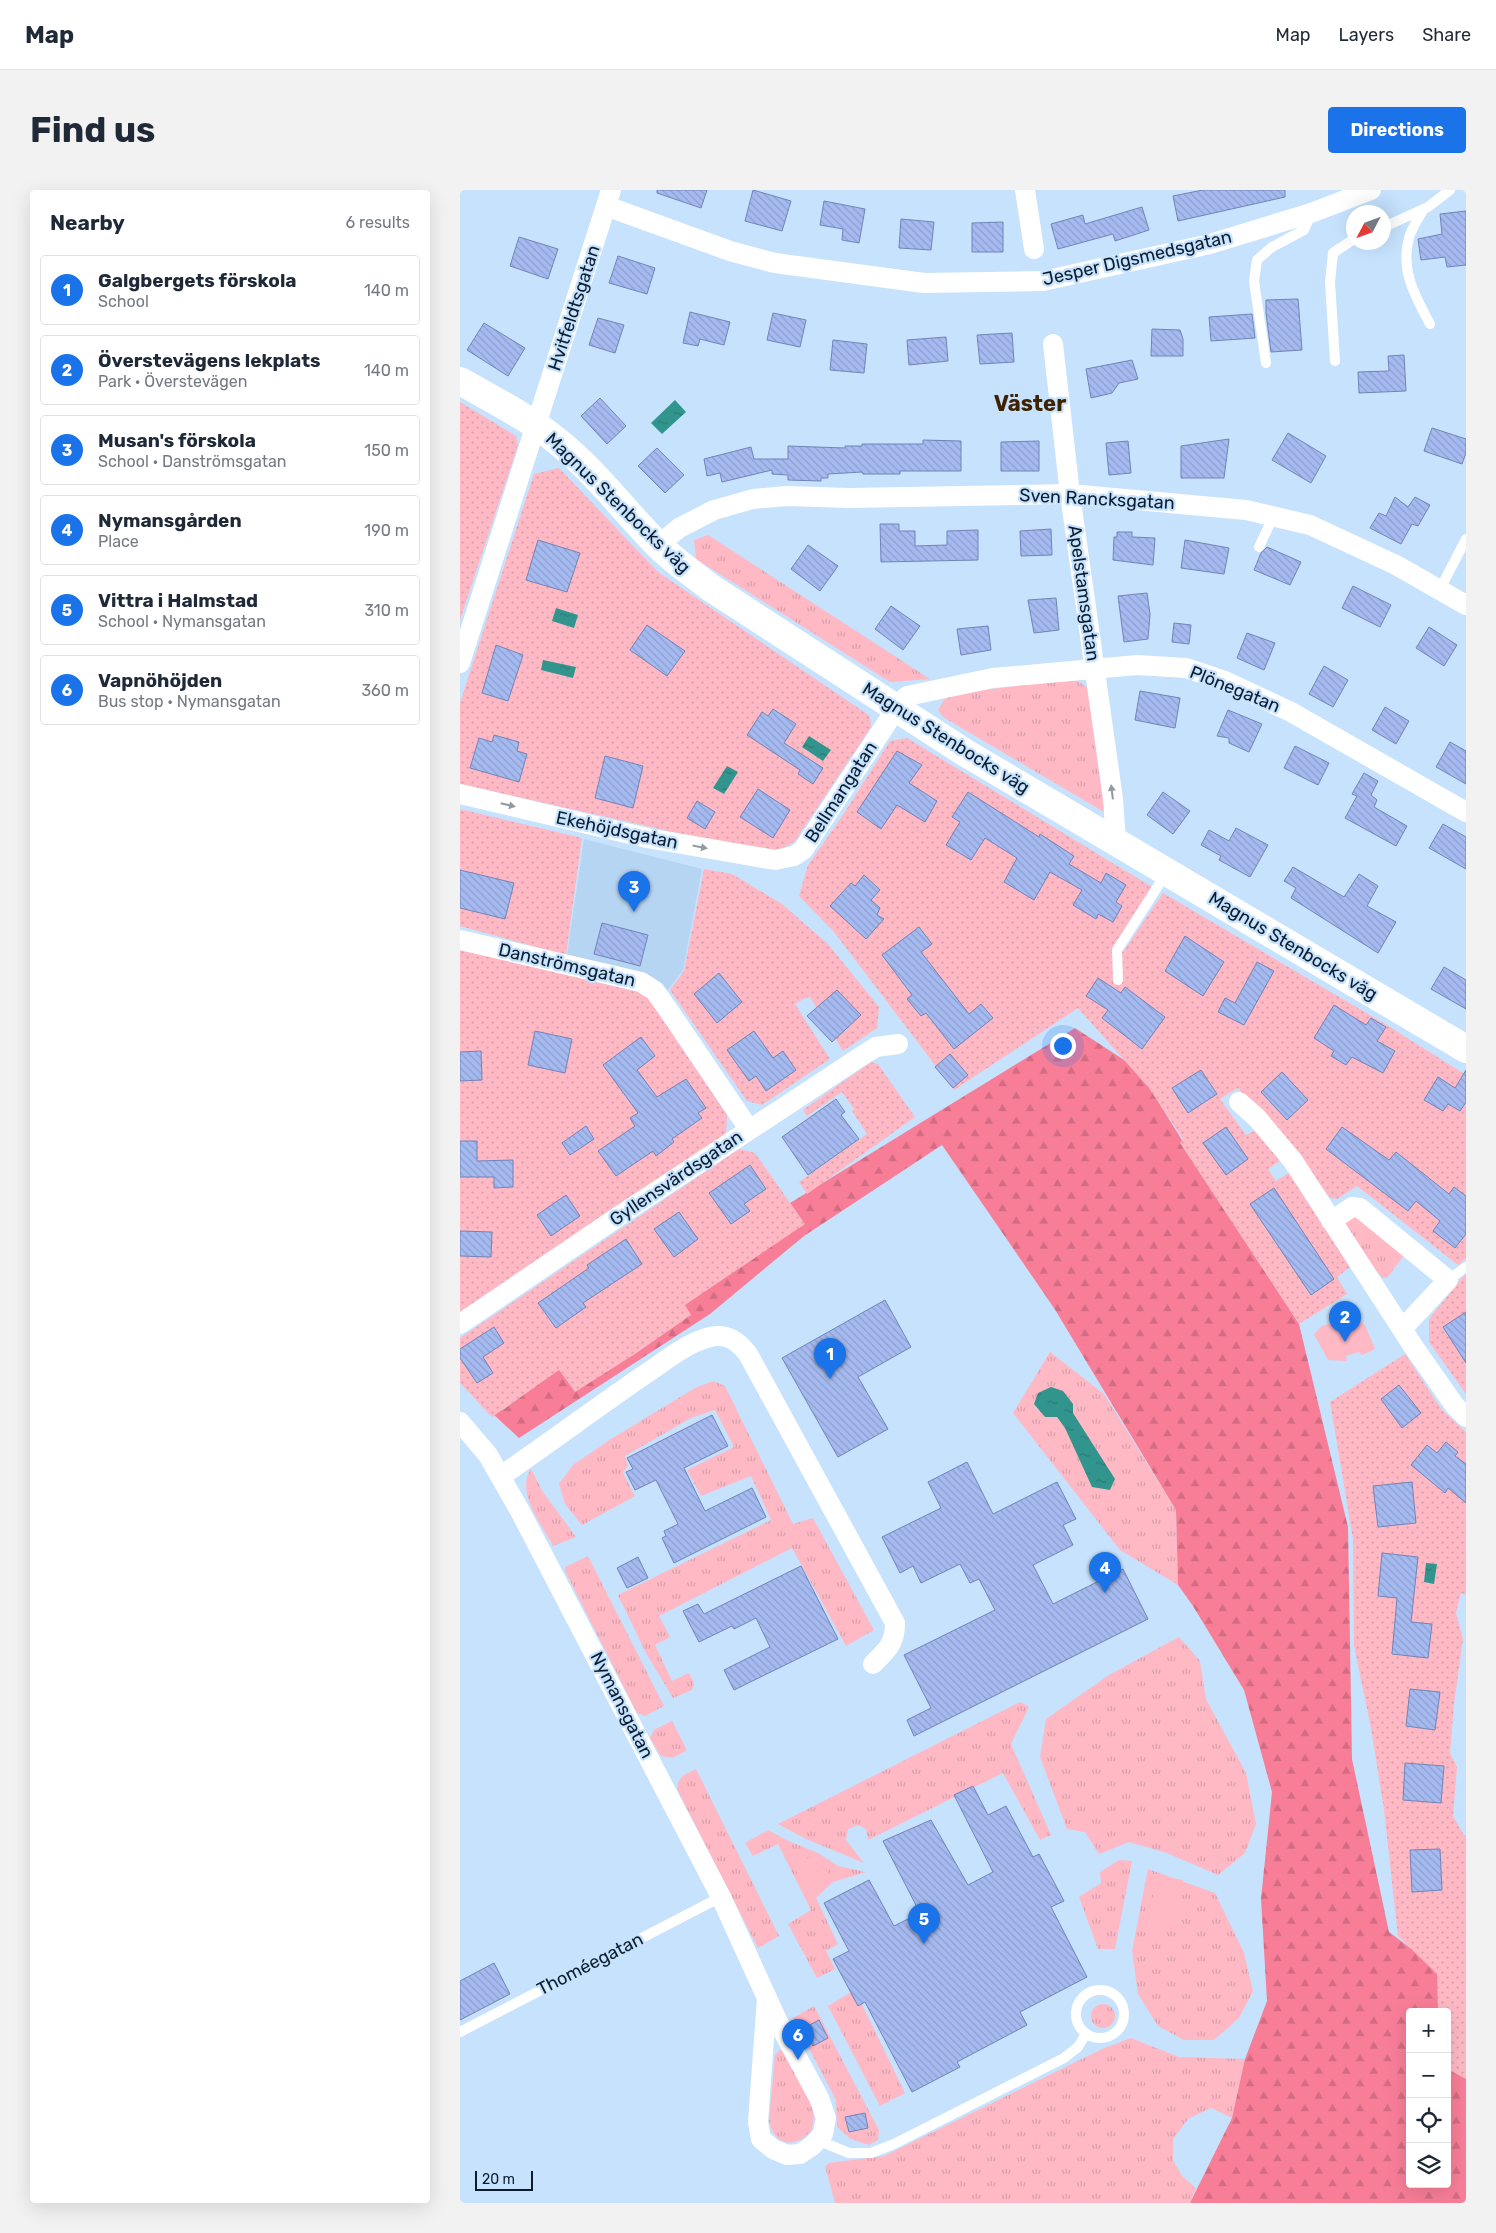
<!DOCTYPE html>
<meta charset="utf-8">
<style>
body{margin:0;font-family:Rubik,sans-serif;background:#f2f2f3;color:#1f2937}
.controls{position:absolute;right:15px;bottom:15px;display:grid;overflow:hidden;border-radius:5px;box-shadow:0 5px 20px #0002}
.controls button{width:45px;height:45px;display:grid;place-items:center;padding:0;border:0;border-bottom:1px solid #e0e1e3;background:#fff;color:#1f2937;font:25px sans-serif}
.compass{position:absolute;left:886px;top:15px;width:45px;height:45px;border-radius:50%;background:#fff;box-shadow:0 5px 20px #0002;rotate:229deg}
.scale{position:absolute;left:15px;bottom:12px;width:58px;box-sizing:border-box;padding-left:5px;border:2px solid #0b1d2e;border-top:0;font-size:14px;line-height:18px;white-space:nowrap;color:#0b1d2e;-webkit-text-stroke:4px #c6e2fd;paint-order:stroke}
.you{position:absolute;left:602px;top:855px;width:18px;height:18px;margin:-12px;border:4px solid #fff;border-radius:50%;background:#1a73e8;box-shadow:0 0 0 8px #1a73e833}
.badge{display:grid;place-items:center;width:32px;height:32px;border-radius:50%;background:#1a73e8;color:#fff;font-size:16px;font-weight:700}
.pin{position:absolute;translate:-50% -41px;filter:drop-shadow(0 1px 2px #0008)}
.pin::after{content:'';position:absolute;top:26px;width:18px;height:15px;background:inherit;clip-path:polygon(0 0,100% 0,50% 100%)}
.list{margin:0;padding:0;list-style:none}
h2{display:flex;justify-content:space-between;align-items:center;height:65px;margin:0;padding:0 20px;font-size:21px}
h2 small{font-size:16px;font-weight:400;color:#747a83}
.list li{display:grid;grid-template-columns:32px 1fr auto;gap:15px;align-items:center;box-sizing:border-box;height:70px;margin:0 10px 10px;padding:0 10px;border:1px solid #e0e1e3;border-radius:5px}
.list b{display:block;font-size:19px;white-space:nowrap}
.list p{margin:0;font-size:16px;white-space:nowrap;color:#747a83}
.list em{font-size:16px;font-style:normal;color:#747a83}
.icon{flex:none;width:28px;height:28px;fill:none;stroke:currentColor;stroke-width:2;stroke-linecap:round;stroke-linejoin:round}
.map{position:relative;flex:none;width:1006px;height:2013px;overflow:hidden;border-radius:5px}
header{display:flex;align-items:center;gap:30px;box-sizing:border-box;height:70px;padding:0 25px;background:#fff;border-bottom:1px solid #e0e1e3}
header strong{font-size:24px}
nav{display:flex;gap:28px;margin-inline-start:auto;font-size:18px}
.intro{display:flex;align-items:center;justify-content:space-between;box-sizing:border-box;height:120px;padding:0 30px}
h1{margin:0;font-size:35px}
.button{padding:12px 22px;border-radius:5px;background:#1a73e8;color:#fff;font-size:18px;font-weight:700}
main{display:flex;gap:30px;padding:0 30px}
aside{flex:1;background:#fff;border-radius:5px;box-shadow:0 5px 20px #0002}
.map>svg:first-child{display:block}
</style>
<header>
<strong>Map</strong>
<nav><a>Map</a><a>Layers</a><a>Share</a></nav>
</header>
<div class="intro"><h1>Find us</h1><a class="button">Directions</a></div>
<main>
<aside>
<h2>Nearby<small>6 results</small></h2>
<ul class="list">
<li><span class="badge">1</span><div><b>Galgbergets förskola</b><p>School</p></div><em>140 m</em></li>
<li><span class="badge">2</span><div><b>Överstevägens lekplats</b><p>Park · Överstevägen</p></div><em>140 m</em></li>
<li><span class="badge">3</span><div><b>Musan's förskola</b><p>School · Danströmsgatan</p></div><em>150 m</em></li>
<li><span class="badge">4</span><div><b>Nymansgården</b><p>Place</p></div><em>190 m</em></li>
<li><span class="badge">5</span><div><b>Vittra i Halmstad</b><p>School · Nymansgatan</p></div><em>310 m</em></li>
<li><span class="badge">6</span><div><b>Vapnöhöjden</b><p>Bus stop · Nymansgatan</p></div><em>360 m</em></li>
</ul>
</aside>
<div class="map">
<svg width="1006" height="2013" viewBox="0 0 1006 2013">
<defs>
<pattern id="grass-tufts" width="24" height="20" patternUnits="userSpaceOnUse" patternTransform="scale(1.25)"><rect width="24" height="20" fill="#feb9c5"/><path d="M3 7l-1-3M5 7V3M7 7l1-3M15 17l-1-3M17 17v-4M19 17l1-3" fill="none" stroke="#d89faa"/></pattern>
<pattern id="forest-firs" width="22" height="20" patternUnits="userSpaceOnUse" patternTransform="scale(1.25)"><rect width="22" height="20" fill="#f87e98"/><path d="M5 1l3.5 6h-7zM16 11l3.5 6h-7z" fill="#d36c83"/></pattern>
<pattern id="garden-dots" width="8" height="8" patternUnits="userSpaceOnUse" patternTransform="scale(1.25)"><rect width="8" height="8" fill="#feb9c5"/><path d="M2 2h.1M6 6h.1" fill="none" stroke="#d89faa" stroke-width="1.8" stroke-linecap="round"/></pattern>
<pattern id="water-ripples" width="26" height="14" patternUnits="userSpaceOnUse" patternTransform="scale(1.25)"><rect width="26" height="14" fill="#32958d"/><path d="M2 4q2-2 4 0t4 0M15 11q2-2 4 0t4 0" fill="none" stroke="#297974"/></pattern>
<pattern id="building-back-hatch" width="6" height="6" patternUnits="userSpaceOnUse" patternTransform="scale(1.25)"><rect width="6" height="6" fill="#a5baf0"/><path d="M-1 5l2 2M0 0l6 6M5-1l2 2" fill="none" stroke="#8d9fce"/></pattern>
</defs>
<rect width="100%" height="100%" fill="#c6e2fd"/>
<path fill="#b6d5f3" d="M124 649 242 679 223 780 208 800 189 786 107 765Z"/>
<path fill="url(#grass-tufts)" d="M248 345 470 489 430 492 236 369 234 350Z
M600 490 618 491 630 500 644 594V622L483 527 478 520 484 510 494 504Z
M894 1026 945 1064 927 1088H922L889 1045 885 1033Z
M590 1162 644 1204 716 1320 718 1395 660 1360 553 1223Z
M253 1191 265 1196 333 1334 353 1328 414 1440 386 1456 332 1358 199 1426 210 1447 195 1455 212 1491 229 1483 234 1493 232 1500 213 1508 186 1463 158 1405 311 1330 291 1286 241 1306 227 1280 274 1257 255 1220 231 1228 165 1266 168 1276 163 1283 175 1306 122 1335 105 1314 99 1294 113 1275 151 1249 235 1198Z
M71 1279 83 1302 116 1347 93 1356C82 1334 55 1303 71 1279Z
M128 1366 204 1516 185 1526 177 1523 105 1381V1377Z
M719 1447 740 1471 746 1509 786 1583 796 1634 785 1663 758 1685 707 1663 669 1652 639 1664 625 1642 607 1639 580 1567 586 1529 649 1485Z
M560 1512 569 1517 551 1554 591 1645 580 1650 543 1583 408 1650 406 1639 398 1635 388 1639 386 1650 404 1673 346 1649 318 1634Z
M212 1531 227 1560 213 1568 201 1566 190 1548 194 1540Z
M236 1579 319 1746 298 1758 217 1599C218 1586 226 1584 236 1579Z
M308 1640 326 1650 358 1663 378 1676 406 1682 373 1692 356 1708 378 1754 366 1761 375 1779 357 1788 328 1734 351 1720 318 1654 293 1666 285 1653Z
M659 1670 672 1671 655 1759H638L619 1707 641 1693 640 1682Z
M688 1679 755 1703 784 1763 793 1801 779 1828 754 1850H724L698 1836 678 1804 672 1761Z
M395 1800 445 1903 420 1916 368 1816Z
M631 1826a12 12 0 1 1 24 0a12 12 0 1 1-24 0Z
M354 1816 419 1940 418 1950 409 1955 391 1949 377 1937 376 1910 333 1828Z
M671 1848 719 1867 785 1869 772 1928 751 1918 728 1929 713 1949V1970L722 1986 736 1998 730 2013H375L365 1976 369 1973 424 1966 642 1859Z
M320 1860 324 1861C337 1885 361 1913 351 1941 335 1959 314 1956 309 1931L315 1865Z"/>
<path fill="url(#forest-firs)" d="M615 838 678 879 759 1010 839 1134 888 1337 892 1569 929 1742 1001 1796 987 1822H950V1994H987V1871L1006 1882V2013H730L772 1928 785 1869 807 1811 801 1709 812 1602 784 1500 733 1416 718 1395 716 1320 594 1118 482 955 344 1046 250 1124 59 1248 33 1224 44 1219 322 1018Z"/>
<path fill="#feb9c5" d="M895 1126 905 1135 915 1159 902 1165 899 1162 886 1166 887 1171 868 1170 854 1144 862 1136Z
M358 1663 373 1692 348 1705 333 1676Z
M696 1685 723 1690 719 1738 690 1736Z"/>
<path fill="url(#garden-dots)" d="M0 212 56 246 58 255 0 430Z
M99 278 198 382 410 526 411 537 335 651 317 662 213 642 0 594V513L74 284Z
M447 548 692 697 656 756 663 762 703 703 925 834 1006 885V1068L998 1075 897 996 877 1009 870 1008 842 970 778 898 760 909 786 945 800 938 823 969 808 979 816 991 830 982 890 1077 877 1087 887 1104 839 1134 720 953 723 949 689 898 618 818 494 900 374 742 339 706 348 675 381 628 430 551Z
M0 619 122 648 106 765 0 736Z
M244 679 272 684 322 714 368 754 419 817 417 838 383 861 350 807 345 808 335 814 370 869 302 915 287 911 210 800 224 781Z
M0 759 186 804 267 925 266 945 0 1123Z
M411 872 418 874 455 927 347 1004 339 992 407 944 392 921 394 919 382 902 347 926 343 920Z
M279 959 295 963 345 1034 225 1115 231 1125 175 1164 115 1202 99 1180 32 1227 0 1193V1148Z
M1006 1083V1204L969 1152V1129Z
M945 1164 982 1220 1006 1242V1405L1001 1403 996 1423 1003 1449 994 1514 990 1563 997 1577 993 1626 1004 1645H1006V1889L987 1879V1822H978L977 1784 938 1746 924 1620 911 1538 894 1456 893 1349 870 1212Z"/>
<path fill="url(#water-ripples)" d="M215 210 226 222 202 244 191 233Z
M96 418 118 425 114 438 92 431Z
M83 470 116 477 113 488 81 480Z
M349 546 371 560 363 571 342 557Z
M267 576 278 582 264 604 253 598Z
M591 1197 603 1201 613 1214V1223L655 1289 650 1300 632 1297 605 1238 597 1227H585L574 1214 578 1203Z
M966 1373 977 1374 974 1394 964 1392Z"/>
<path fill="url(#building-back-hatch)" stroke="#7184b7" d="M197 0H247L241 18 197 3Z
M293 0 331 11 322 41 285 31Z
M743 0H825V7L718 31 713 6Z
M364 11 405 19 399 53 382 50 383 39 360 35Z
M682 17 689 40 655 51 653 44 598 59 591 34 623 25 625 34Z
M1006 21V75L987 77 985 67 961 70 958 49 982 44 980 24Z
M441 29 474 32 471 60 439 58Z
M543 32V62H512V33Z
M59 47 98 59 88 89 50 76Z
M158 66 195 78 187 104 149 93Z
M838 109 842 160 811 162 806 123V110Z
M230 122 270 132 264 155 240 149 238 156 223 153Z
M313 123 346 130 340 157 307 150Z
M792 124 795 148 751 151 749 127Z
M138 128 164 135 155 163 129 155Z
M24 133 65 158 48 186 7 160Z
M692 139 720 140 723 149V166H691Z
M552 143 554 172 520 174 517 145Z
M486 147 488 171 449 175 447 150Z
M373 150 407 154 404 183 370 180Z
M944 165 946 201 899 203 898 182 929 181 928 166Z
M672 170 678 189 659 193 652 203 631 208 626 179Z
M140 208 166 236 147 254 121 226Z
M972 238 1006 249V263L1002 274 964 261Z
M828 243 866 266 851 293 812 270Z
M769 249 764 288H721V256Z
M463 250 501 251V281H440V284H403L402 282 368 284V288H361V291L328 290V285L312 284V280L262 292 260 283 247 286 244 269 291 257 294 269H328V256L385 258V256H402V254H463Z
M579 251V281H541V252Z
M668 251 671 283 649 285 646 253Z
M197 258 224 285 205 303 178 276Z
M935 307 948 317 955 307 970 315 958 336 952 334 941 354 910 338 919 323 926 326Z
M420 334H439V341H455V356L487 355V341L518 340V370L421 372Z
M591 339 592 365 561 366 560 341Z
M657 342H672V347L695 348 693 375 653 370 654 347H657Z
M78 350 120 363 107 402 66 390Z
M725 350 769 358 764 384 721 378Z
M348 355 378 376 360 401 331 379Z
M807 357 841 372 830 395 794 380 801 363Z
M893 396 931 415 920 437 882 418Z
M687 403 690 424 688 449 664 452 658 406Z
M596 408 599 440 574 443 568 410Z
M431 416 460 436 443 460 415 439Z
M714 433 731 435 729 454 712 452Z
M187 435 225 461 207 486 170 460Z
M528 436 531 460 501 465 497 439Z
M969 437 997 455 984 476 956 458Z
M787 443 815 453 804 480 777 468Z
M36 455 63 465 48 511 22 503Z
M864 476 888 490 873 517 849 504Z
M680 501 720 508 715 538 675 530Z
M925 517 949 531 936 554 912 540Z
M313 519 336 534 324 553 363 578 353 594 338 584 340 580 287 545 302 522 308 526Z
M768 520 802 534 789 562 769 553V548L757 546Z
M34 545 59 552 57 561 67 564 59 592 10 578 19 548 32 552Z
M990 552 1006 561V594L976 577Z
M835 556 869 573 858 595 824 578Z
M437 561 462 575 449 593 477 611 465 632 437 615 421 639 397 622Z
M145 566 183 576 173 618 135 608Z
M904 583 918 591 911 605 917 610 914 617 947 636 936 656 885 628 897 606 892 604Z
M298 599 330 620 313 648 280 627Z
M508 602 579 647 580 644 614 666 609 674 641 693 646 683 666 695 656 712 662 716 653 732 638 724 636 729 613 715 622 700 590 682 574 710 544 692 557 668 525 648 511 670 486 655 500 632 492 627Z
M703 602 730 621 713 644 687 625Z
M237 611 255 622 245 639 227 628Z
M983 634 1006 647V679L969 658Z
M776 638 808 655 790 687 759 670 761 666 741 655 749 640 769 651Z
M833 677 884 707 899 684 918 696 907 716 936 732 918 763 831 708 836 698 824 691Z
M0 680 54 693 45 729 0 718Z
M404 685 420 700 411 710 420 718 417 725 424 729 406 749 370 716 391 693 395 696Z
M142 733 188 745 180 776 134 764Z
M459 737 472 754 461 762 509 824 521 814 533 828 494 859 466 823 461 826 447 809 452 805 422 765Z
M725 746 764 772 743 806 705 781Z
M797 772 814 781 784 835 758 822 765 808 775 813Z
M984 777 1006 790V819L971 799Z
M259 783 282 812 257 833 234 804Z
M638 788 661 803 665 797 705 827 682 859 642 828 648 820 626 806Z
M377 800 401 825 372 852 347 826Z
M874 815 906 835 911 828 926 837 917 851 935 861 923 883 892 867 886 875 871 866 874 861 854 848Z
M75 841 112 849 105 883 68 875Z
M294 841 313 868 323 861 336 880 306 901 296 886 289 891 267 860Z
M181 847 195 866 177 880 197 907 226 889 246 918 238 923 242 928 212 949 214 952 196 966 193 961 156 986 138 961 175 936 170 928 178 923 143 875Z
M21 861 22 890 0 891V862Z
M490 864 508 885 493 898 475 877Z
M741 880 757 904 728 923 712 898Z
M1006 880V912L1000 921 988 914 983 921 964 910 978 887 995 898Z
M822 882 848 910 827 930 801 902Z
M376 909 385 922 381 925 399 949 348 985 322 947Z
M126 936 134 949 110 965 102 953Z
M766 937 788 969 766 985 743 953Z
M882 937 929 970 936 962 989 1004 994 997 1006 1006V1044L995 1058 973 1041 980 1031 956 1011 948 1021 866 959Z
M0 951H17V971L53 970V997L34 998V987H0Z
M290 975 306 999 284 1014 290 1021 271 1034 249 1003Z
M814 998 874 1089 851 1105 790 1014Z
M106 1005 120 1026 91 1046 77 1025Z
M219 1022 238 1049 214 1067 194 1039Z
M0 1041 32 1042 31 1067 0 1066Z
M166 1049 182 1074 123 1113 126 1117 96 1138 78 1113 129 1078 127 1075Z
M425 1110 451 1157 398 1187 428 1239 378 1267 322 1168Z
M1006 1122V1173L983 1137Z
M34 1137 44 1153 23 1167 33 1183 17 1193 0 1168V1159Z
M939 1195 961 1223 942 1238 921 1209Z
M252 1225 268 1256 224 1278 245 1321 292 1298 306 1327 214 1373 202 1348 206 1346 204 1341 218 1334 196 1290 175 1300 166 1282 173 1279 167 1268Z
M986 1252 998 1262 995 1266 1006 1274V1313L988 1298 985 1303 951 1275 967 1255 977 1263Z
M507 1272 533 1324 597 1292 616 1329 603 1335 613 1355 573 1375 593 1414 663 1379 688 1429 454 1546 447 1530 471 1518 444 1465 535 1420 519 1389 510 1393 500 1374 461 1393 453 1376 440 1383 422 1347 481 1318 468 1292Z
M952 1292 956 1333 918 1337 913 1296Z
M922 1363 958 1367 951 1432 972 1434 968 1468 932 1464 937 1408 918 1406Z
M178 1367 188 1388 167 1398 157 1378Z
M341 1376 378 1449 274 1500 264 1480 310 1457 296 1428 274 1439 272 1436 239 1452 223 1421 238 1414 244 1424Z
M950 1499 980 1502 975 1540 946 1536Z
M945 1573 984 1576 981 1613 943 1610Z
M513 1596 528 1625 546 1616 573 1667 579 1664 604 1711 591 1717 627 1787 560 1822 567 1835 497 1872 500 1877 452 1902 405 1812 398 1816 373 1769 389 1761 364 1713 409 1690 434 1736 460 1723 423 1651 471 1630 508 1695 533 1682 494 1605Z
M980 1659 982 1700 952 1702 950 1660Z
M34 1773 50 1804 0 1830V1791Z
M359 1830 368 1848 353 1856 344 1838Z
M405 1923 408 1938 389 1942 385 1927Z"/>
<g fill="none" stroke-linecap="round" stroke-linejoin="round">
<path stroke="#fff" stroke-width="10" d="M963 20C958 29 951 39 949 48 940 80 955 106 970 134
M924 37 968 17 990 0
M875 171 870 92 873 63 894 49
M806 173 794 91 797 70 812 57 844 40 851 24
M799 357 814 325
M979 401 1006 349
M658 790 657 760 707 682
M988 1090 1006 1077
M616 1824a24 24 0 1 1 48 0a24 24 0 1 1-48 0Z
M0 1842 261 1707
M357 1950 389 1963H411L434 1954 604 1868 618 1857 626 1844"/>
<path stroke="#fff" stroke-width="20" d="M565 0 574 59
M146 16 270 61 315 73 464 93 583 91 750 54 851 23 911 0
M593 154 610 304 653 609 656 651
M199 355 219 338 254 320 293 309 326 306 389 308 610 304 786 320 850 335 936 375 1006 415
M0 473 151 0
M0 604 187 648 315 670 334 666 343 660 436 519 447 506 533 488 677 475 726 478 765 491 831 522 1006 622
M0 750 181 792 195 801 209 821 289 939
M779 912 797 928 833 971 953 1156 995 1216 1006 1227
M871 1031 892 1017 900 1018 988 1090 942 1139
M0 1134 159 1026 397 869 416 857 438 854
M0 1232 28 1265 60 1321 261 1707 317 1830 359 1908 366 1928 363 1944 352 1956 340 1964 327 1965 313 1959 301 1949 298 1932 307 1808
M41 1286C89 1253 136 1218 184 1185 204 1172 226 1153 250 1147 267 1143 278 1151 288 1164L435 1433C435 1454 427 1460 413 1474"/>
<path stroke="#fff" stroke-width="28" d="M0 191C33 210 68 227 97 251 135 281 164 321 198 355 214 371 233 384 251 398L504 562 1006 859"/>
</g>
<defs><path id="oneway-solid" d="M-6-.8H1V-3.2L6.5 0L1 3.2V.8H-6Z" transform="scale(1.25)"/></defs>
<g fill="#9199a1">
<use href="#oneway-solid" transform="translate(652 602) rotate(-97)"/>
<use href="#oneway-solid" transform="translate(48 615) rotate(13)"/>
<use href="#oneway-solid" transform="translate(240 657) rotate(11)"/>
</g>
<g text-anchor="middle" stroke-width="4.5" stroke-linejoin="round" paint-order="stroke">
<g font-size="18" fill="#0b1d2e" stroke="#c6e2fd">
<text transform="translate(677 68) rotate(-13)" y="6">Jesper Digsmedsgatan</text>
<text transform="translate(114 118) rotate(-72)" y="6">Hvitfeldtsgatan</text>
<text transform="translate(637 309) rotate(3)" y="6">Sven Rancksgatan</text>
<text transform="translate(158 313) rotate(44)" y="6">Magnus Stenbocks väg</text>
<text transform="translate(624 403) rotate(82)" y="6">Apelstamsgatan</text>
<text transform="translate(775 499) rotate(22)" y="6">Plönegatan</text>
<text transform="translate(486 548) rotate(32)" y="6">Magnus Stenbocks väg</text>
<text transform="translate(381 602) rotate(-57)" y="6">Bellmangatan</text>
<text transform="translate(157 640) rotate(12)" y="6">Ekehöjdsgatan</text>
<text transform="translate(833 756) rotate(31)" y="6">Magnus Stenbocks väg</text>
<text transform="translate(107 775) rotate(13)" y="6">Danströmsgatan</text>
<text transform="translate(216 988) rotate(-34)" y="6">Gyllensvärdsgatan</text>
<text transform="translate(162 1515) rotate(63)" y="6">Nymansgatan</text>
<text transform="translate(130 1774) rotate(-27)" y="6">Thoméegatan</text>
</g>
<g font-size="22" font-weight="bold" fill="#3d2302" stroke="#c6e2fd">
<text x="570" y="221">Väster</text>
</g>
</g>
</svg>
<div class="controls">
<button>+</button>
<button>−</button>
<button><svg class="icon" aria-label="locate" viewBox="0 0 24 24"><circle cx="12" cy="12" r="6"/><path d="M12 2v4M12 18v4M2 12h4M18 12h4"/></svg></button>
<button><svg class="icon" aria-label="layers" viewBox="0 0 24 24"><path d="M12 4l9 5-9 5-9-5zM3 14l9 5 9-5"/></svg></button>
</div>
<svg class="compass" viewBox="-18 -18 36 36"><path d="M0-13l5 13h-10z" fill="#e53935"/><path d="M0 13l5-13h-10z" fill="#747a83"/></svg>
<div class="scale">20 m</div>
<div class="you"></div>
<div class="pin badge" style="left:370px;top:1189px">1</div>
<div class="pin badge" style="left:885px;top:1152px">2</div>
<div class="pin badge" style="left:174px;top:722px">3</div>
<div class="pin badge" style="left:645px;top:1403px">4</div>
<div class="pin badge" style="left:464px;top:1754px">5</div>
<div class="pin badge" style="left:338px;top:1870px">6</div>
</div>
</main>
